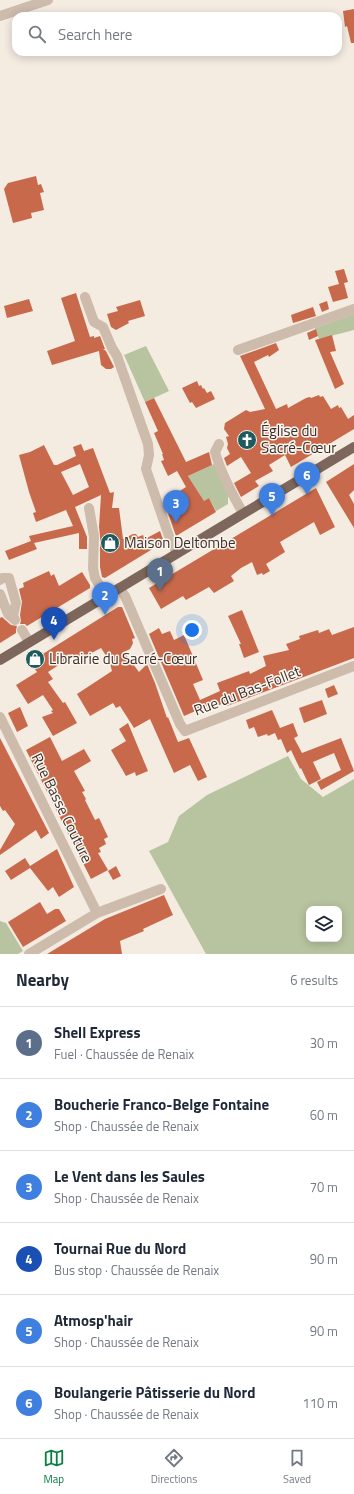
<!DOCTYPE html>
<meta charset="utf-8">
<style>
body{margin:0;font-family:"Titillium Web",sans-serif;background:#f6f6f7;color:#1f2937}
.controls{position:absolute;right:12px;bottom:12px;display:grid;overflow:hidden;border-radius:8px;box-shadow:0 2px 10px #0003}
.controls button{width:36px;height:36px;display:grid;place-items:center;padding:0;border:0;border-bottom:1px solid #e0e1e3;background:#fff;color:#1f2937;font:20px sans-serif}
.you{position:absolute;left:192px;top:630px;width:14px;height:14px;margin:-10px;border:3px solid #fff;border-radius:50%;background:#1a73e8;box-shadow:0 0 0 6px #1a73e833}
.badge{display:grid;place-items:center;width:26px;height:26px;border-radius:50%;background:#0b8043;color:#fff;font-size:13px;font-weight:700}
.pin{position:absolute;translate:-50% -33px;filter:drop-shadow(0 1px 2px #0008)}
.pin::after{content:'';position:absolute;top:21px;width:14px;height:12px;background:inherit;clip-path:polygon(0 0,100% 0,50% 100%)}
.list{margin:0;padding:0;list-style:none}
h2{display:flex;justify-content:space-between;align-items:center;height:52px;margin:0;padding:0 16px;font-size:17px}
h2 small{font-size:13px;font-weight:400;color:#747a83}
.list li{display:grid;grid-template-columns:26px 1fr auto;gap:12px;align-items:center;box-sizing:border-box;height:72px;padding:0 16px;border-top:1px solid #e0e1e3}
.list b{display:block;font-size:15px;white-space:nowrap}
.list p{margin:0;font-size:13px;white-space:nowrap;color:#747a83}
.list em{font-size:13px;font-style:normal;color:#747a83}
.icon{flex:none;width:22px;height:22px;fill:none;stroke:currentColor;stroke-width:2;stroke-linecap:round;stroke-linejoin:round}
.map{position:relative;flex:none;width:354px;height:954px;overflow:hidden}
.search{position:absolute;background:#fff;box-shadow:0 2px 10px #0003;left:12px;right:12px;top:12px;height:44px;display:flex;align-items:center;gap:10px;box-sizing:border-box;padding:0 14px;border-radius:12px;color:#747a83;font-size:15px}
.sheet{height:484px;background:#fff}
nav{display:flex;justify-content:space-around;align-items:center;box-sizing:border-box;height:56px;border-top:1px solid #e0e1e3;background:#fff;font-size:11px;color:#747a83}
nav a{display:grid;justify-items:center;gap:2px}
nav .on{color:#0b8043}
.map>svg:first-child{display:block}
</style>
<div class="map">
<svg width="354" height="954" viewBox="0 0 354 954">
<rect width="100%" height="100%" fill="#f4ebe1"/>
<path fill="#b8c4a0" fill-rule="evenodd" d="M354 314V330L319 339 315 328Z
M146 346 169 391 145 402 124 355Z
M214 464 230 497H228V504L216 511 209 498 204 501 188 476Z
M288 756 301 779 323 797 354 779V954H206L149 851 168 842 179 816 207 795ZM309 909H339V939H309Z
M0 921 6 923 23 951 18 954H0Z"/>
<path fill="#c8694b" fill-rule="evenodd" d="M354 9V43H351L347 26 345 27 343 11Z
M36 176 38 185 41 184 44 192 40 193 44 210 31 213 32 218 13 223 4 189 8 183Z
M344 269 348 282 344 283 348 298 333 302 328 287 339 284 335 271Z
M76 293 90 337 94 336V338L100 336 105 349H103L106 351 114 367 111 369H106L101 365 99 351 52 365 47 351 75 341 61 298Z
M29 299 33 311 7 318 4 306Z
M140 300 145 316 128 321 129 323 116 330 111 327 107 314 118 311 116 307Z
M327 301 329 309 322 312 319 304Z
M313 307 316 316 293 323 291 315Z
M316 329 318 336 309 340 307 333Z
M332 335 336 351 330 352 344 384 335 389 315 340Z
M276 343 279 350 269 357 268 355 254 362 276 409 287 404 288 408 306 398 310 397 311 398 319 395 320 397 323 396 331 409 338 405 339 408 341 407 348 419 354 415V429L291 467 285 455 269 465 273 471 255 481 259 486 241 497 234 483 251 473 241 457 227 466 224 458 230 454 227 448 228 444 226 437 229 436 224 429 225 423 246 410 250 412 265 409 240 356Z
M197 381 199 386 201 385 203 389 204 388 207 393 211 391 215 399 196 408 192 402 190 403 182 388Z
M154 398 186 462 209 452 212 465 188 476 204 501 209 498 216 512 176 536 165 505 168 504 167 501 171 499 170 497 186 487 177 471 168 476 161 461 164 460 162 454H163L154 433 158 431 145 402Z
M81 444 84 451 93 448 110 493 114 492 112 508H119L123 539 133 534H136L138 537 143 535 145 539 160 531 164 542 105 578 102 577 100 567V536L99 527 101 495 75 507 87 537V549H79V533L34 543 37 549 9 560 5 551 31 541 29 536 73 526 66 510 36 522 33 513 36 512 29 492 19 455 30 452 44 445 54 465H57L76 456 73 447ZM80 464 89 487 73 495 61 472Z
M354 464V490L349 495 354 504V528L326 482Z
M316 488 335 527 320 535 314 522 280 542 285 552 266 564 270 571 263 575 262 573 257 575 252 562 241 568 231 576 234 581 214 593 209 587 186 600 183 596 161 609 149 588Z
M49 571 51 576 54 574 59 586 82 572 90 585V588L27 626 25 624H20L21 621 20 615 22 602 19 589 24 587 23 583Z
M118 607H122L135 638 132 639 133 643 130 649 124 652 139 672 147 664 155 683 167 718 168 717 178 742 189 738 207 777 198 781 190 765 174 773 150 719 134 728 120 706 116 708 113 703 90 716 77 694 112 671 109 660 101 648 78 660 74 655 48 672 53 679 48 682 63 703 65 702 77 723 53 736 42 717 53 713 51 711 53 710 43 695 28 704 16 685 37 672 30 662Z
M242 610 259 652 244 658 239 644H241L228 616Z
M2 617 11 625 17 626 16 630V633L0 643V618Z
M354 627V658L227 706 226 702 208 710 207 706 184 716 149 634 159 628 162 634 170 631 174 640 184 635 203 680 193 684 200 700 220 691 217 683 249 671 250 674 266 666 263 656 289 650 286 644 300 639 299 636 318 630 319 633 329 629 332 635Z
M334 685 338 694 328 698 325 689Z
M322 700 327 714 304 723 299 708Z
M20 707 28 726 17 732 8 713Z
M272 710 280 728 293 723 298 736 294 738 302 753 341 738 354 771 321 790 317 782 341 770 334 753 313 762 321 779 309 785 301 768 300 769 291 750 287 753 281 739 278 740 275 733 268 736 267 734 258 737 254 727 249 729 246 720Z
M128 723 148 771 136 776 135 772 126 776 111 750 126 741 119 729Z
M50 737 62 761 84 749 91 761 74 771 85 791 82 792 86 799 85 800 95 820 99 818 108 837 104 839 106 844 99 848 101 852 98 853 108 870 91 879 26 750Z
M0 738 49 833 41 839 36 830 0 855V850L15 824 5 810 3 811 0 806Z
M57 849 74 887 59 897 53 887 48 891 30 868 11 880 5 871 25 858 30 866Z
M116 866 121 876 113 880 108 871Z
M164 895 173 915 143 929 144 931 120 941 122 954H47L105 919Z
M40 902 47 914 55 909H59L66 921 23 947 8 922Z"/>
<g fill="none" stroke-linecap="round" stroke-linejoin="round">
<path stroke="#cdbbac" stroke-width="10" d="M0 16 48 0
M85 297 94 322 103 327 112 348 117 356 148 444 149 455 146 469 170 539 177 553
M238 350 354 309
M219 444 215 452C221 473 232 494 243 513
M89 508 94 536 93 568 95 578 106 596
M0 580 2 578H9L16 603 13 615 15 620
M119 588 125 596 180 724 185 731 354 666
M0 594 8 614 15 620
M22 630 29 642
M0 717 97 913
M29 954 97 913 161 889"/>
<path stroke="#7d675c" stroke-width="10" d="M0 660 354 447"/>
</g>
<defs>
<symbol id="church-disc" viewBox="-11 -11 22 22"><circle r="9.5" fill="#1f5a5e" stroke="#fbf5ee"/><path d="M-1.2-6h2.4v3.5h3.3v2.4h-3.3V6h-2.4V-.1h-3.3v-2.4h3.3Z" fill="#fff"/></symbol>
<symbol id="shop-disc" viewBox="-11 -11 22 22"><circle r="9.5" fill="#1f5a5e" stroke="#fbf5ee"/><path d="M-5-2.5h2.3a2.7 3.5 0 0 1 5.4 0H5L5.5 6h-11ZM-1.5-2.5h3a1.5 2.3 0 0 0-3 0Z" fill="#fff"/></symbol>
</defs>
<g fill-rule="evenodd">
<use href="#church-disc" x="236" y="429" width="22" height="22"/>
<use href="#shop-disc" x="99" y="532" width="22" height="22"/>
<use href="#shop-disc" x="24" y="648" width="22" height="22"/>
</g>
<g text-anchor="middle" stroke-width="3" stroke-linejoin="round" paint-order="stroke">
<g font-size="15" fill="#3b302b" stroke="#fbf5ee" text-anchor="start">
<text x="261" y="436">Église du<tspan x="261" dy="17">Sacré-Cœur</tspan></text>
<text x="124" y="548">Maison Deltombe</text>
<text x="49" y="664">Librairie du Sacré-Cœur</text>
</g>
<g font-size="15" fill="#3b302b" stroke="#fbf5ee">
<text transform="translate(247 691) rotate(-21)" y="5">Rue du Bas-Follet</text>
<text transform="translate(62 808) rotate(64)" y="5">Rue Basse Couture</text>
</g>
</g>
</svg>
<div class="controls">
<button><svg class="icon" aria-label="layers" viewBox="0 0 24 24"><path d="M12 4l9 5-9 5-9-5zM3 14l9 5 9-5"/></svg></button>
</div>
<div class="you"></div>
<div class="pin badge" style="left:160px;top:591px;background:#5c6f8a">1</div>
<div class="pin badge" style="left:105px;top:615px;background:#3f7fe0">2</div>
<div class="pin badge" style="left:176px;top:523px;background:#3f7fe0">3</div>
<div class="pin badge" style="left:54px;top:640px;background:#1a4fb4">4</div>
<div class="pin badge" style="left:272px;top:516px;background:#3f7fe0">5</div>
<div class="pin badge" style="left:307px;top:495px;background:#3f7fe0">6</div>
<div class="search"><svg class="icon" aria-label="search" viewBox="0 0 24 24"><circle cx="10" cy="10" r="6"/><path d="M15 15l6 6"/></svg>Search here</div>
</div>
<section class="sheet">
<h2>Nearby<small>6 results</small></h2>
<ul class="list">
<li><span class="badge" style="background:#5c6f8a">1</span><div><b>Shell Express</b><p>Fuel · Chaussée de Renaix</p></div><em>30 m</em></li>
<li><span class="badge" style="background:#3f7fe0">2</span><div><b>Boucherie Franco-Belge Fontaine</b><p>Shop · Chaussée de Renaix</p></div><em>60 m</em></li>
<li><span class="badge" style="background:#3f7fe0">3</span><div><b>Le Vent dans les Saules</b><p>Shop · Chaussée de Renaix</p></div><em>70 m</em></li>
<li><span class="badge" style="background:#1a4fb4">4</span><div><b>Tournai Rue du Nord</b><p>Bus stop · Chaussée de Renaix</p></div><em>90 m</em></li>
<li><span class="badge" style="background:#3f7fe0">5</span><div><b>Atmosp'hair</b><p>Shop · Chaussée de Renaix</p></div><em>90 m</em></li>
<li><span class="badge" style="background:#3f7fe0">6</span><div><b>Boulangerie Pâtisserie du Nord</b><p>Shop · Chaussée de Renaix</p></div><em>110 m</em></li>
</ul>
</section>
<nav>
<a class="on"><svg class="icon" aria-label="map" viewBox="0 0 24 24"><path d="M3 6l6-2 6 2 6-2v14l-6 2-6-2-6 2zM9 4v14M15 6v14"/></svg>Map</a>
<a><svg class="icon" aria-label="directions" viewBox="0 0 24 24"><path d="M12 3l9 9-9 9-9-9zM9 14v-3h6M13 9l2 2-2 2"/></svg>Directions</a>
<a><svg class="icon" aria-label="saved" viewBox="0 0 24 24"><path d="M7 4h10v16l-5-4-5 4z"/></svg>Saved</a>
</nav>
